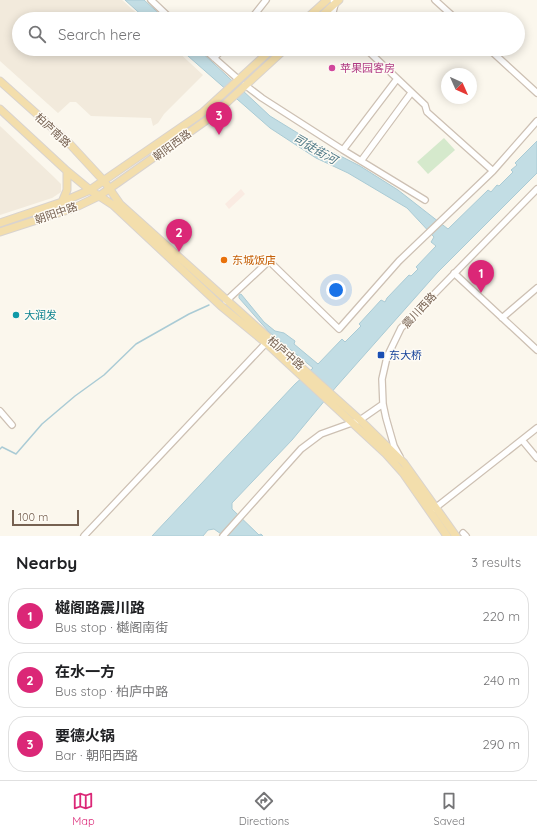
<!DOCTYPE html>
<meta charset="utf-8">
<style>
body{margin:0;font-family:Quicksand,"Noto Sans SC",sans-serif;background:#f6f6f6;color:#202124}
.compass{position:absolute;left:441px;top:68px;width:36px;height:36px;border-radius:50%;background:#fff;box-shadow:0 2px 10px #0003;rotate:135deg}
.scale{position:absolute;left:12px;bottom:10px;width:67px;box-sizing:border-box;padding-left:4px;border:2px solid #766151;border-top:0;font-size:11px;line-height:14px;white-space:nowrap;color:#766151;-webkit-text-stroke:3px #fefbf4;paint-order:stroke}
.you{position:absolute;left:336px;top:290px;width:14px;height:14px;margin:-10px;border:3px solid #fff;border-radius:50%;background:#1a73e8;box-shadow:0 0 0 6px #1a73e833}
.badge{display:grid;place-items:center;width:26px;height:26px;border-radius:50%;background:#db2777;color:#fff;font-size:13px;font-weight:700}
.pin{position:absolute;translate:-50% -33px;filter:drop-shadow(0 1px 2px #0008)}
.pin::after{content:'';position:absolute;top:21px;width:14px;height:12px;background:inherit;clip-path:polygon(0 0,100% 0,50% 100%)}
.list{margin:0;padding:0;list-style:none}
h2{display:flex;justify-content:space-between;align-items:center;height:52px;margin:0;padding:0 16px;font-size:17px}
h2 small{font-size:13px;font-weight:400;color:#757577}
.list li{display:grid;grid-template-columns:26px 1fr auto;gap:12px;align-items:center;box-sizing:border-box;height:56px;margin:0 8px 8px;padding:0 8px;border:1px solid #e0e0e0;border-radius:16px}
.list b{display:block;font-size:15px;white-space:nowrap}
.list p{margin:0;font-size:13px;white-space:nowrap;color:#757577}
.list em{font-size:13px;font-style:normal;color:#757577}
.icon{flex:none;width:22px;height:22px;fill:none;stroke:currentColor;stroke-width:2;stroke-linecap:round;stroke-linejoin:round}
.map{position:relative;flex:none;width:537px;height:536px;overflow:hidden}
.search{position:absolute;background:#fff;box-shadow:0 2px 10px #0003;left:12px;right:12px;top:12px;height:44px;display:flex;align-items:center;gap:10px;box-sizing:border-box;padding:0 14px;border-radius:22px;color:#757577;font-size:15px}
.sheet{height:244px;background:#fff}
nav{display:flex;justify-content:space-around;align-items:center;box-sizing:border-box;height:56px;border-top:1px solid #e0e0e0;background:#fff;font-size:11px;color:#757577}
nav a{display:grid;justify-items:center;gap:2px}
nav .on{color:#db2777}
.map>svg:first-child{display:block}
</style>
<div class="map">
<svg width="537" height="536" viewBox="0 0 537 536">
<rect width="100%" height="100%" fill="#fbf7ed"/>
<path fill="#f2eadc" d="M0 0H122L143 19H19V49H175L203 75 164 114 158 123 153 126 151 118 91 116 76 102H70L58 113 0 61Z
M0 126 55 178 61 184V192L52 198 0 215Z"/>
<path fill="#faebe2" d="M241 189 245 194 229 209 225 204Z"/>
<path fill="#d5e9cc" d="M444 138 455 150 428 174 417 162Z"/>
<path fill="#c2dde4" stroke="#aacbd5" d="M125 0H144L165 19H146Z
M180 49H198L270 116 309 140 360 166 398 190 448 229 488 190 491 192 497 185 499 186 513 172 511 170 517 165 515 163 537 141V173L437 273 336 387 292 440 232 503V509L259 535 261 534 263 536H224L214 529 208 530 203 536H152L295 384 313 368 269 332 239 298V295L241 294 264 322 275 331 284 333 295 341 294 344 318 364 342 339 345 342 361 326 359 324 381 300 385 302 387 298 409 275 411 276 418 269 416 267 436 246 431 242 434 237 407 208 348 173 316 158 270 128Z"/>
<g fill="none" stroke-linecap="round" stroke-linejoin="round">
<path stroke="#aacbd5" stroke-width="1.5" d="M0 449 2 447 16 454 42 424 75 396 104 375 136 344 189 314 209 305"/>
<defs>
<path id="minor" d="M151 0 171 19
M333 0 335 4 332 16 335 19
M435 0 456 19
M251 19 266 0
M204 49 238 79
M366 49 425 105 427 112 493 171
M489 49 537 93
M214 58 223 49
M245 85 262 98 343 150 397 79
M343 150 425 200
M361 161 411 93
M454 273 537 350
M226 301 269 261 339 329 399 261 493 171 537 121
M502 318 537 288
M0 411 12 425
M522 440 537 458
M400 457 394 446 386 418 383 404 382 379 387 357 401 328 537 189
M434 509 537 428
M463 533 466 536
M84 536 266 343
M223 536 301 449 321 434 360 420 383 404"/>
<path id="major" d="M306 19 327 0
M318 19 339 0
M0 81 67 141 104 181 120 204 360 420 404 463 456 536
M0 109 67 171 90 190 113 205 221 306 266 343 386 454 403 473 447 536
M62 202 67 190V171
M0 223 62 202 90 190 202 113 272 49
M0 232 74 208 99 196 211 117 285 49"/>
</defs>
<use href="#minor" stroke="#cdc0b3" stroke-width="8"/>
<use href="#major" stroke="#d9d3ce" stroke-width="9"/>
<use href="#minor" stroke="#fff" stroke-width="5.5"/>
<use href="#major" stroke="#f3deac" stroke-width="7"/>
</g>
<circle fill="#d1479c" stroke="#fefbf4" stroke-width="1.5" cx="332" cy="68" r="4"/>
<circle fill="#e8710a" stroke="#fefbf4" stroke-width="1.5" cx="224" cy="260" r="4"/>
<circle fill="#0f9aa8" stroke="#fefbf4" stroke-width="1.5" cx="16" cy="315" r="4"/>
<rect fill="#1a4fb4" stroke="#fefbf4" stroke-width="1.5" x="377" y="351" width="8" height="8" rx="2"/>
<g text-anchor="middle" stroke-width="3" stroke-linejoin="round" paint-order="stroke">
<g font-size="11" fill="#b23c85" stroke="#fefbf4" text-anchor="start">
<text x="340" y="72">苹果园客房</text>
</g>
<g font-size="11" fill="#766151" stroke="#fefbf4">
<text transform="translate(53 130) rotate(43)" y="4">柏庐南路</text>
<text transform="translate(172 145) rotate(-36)" y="4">朝阳西路</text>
<text transform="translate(56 213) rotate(-19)" y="4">朝阳中路</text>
<text transform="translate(419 310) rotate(-47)" y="4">震川西路</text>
<text transform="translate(286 353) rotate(41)" y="4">柏庐中路</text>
</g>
<g font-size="11" fill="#c56008" stroke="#fefbf4" text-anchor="start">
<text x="232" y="264">东城饭店</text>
</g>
<g font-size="11" fill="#0d838f" stroke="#fefbf4" text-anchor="start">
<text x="24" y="319">大润发</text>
</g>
<g font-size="11" fill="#164399" stroke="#fefbf4" text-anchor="start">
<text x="389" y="359">东大桥</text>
</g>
<g font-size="12" font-style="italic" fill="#4c7886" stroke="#fefbf4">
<text transform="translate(315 149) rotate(30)" y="4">司徒街河</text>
</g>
</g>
</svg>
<svg class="compass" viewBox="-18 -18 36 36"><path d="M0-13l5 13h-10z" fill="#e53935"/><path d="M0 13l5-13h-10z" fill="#757577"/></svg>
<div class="scale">100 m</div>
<div class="you"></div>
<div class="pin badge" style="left:481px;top:293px">1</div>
<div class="pin badge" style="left:179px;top:252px">2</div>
<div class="pin badge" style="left:219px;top:135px">3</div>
<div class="search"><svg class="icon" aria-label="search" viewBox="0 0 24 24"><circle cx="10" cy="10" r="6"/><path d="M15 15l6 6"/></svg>Search here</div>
</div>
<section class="sheet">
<h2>Nearby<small>3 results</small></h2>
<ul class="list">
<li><span class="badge">1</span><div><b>樾阁路震川路</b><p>Bus stop · 樾阁南街</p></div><em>220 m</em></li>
<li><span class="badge">2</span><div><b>在水一方</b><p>Bus stop · 柏庐中路</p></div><em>240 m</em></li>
<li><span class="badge">3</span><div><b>要德火锅</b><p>Bar · 朝阳西路</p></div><em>290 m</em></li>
</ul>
</section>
<nav>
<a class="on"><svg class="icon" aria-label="map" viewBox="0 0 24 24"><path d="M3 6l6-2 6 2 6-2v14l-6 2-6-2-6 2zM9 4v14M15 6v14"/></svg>Map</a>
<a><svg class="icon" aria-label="directions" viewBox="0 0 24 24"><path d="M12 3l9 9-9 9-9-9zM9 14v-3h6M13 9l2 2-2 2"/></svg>Directions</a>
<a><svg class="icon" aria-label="saved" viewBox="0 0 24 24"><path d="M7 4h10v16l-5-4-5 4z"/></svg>Saved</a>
</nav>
